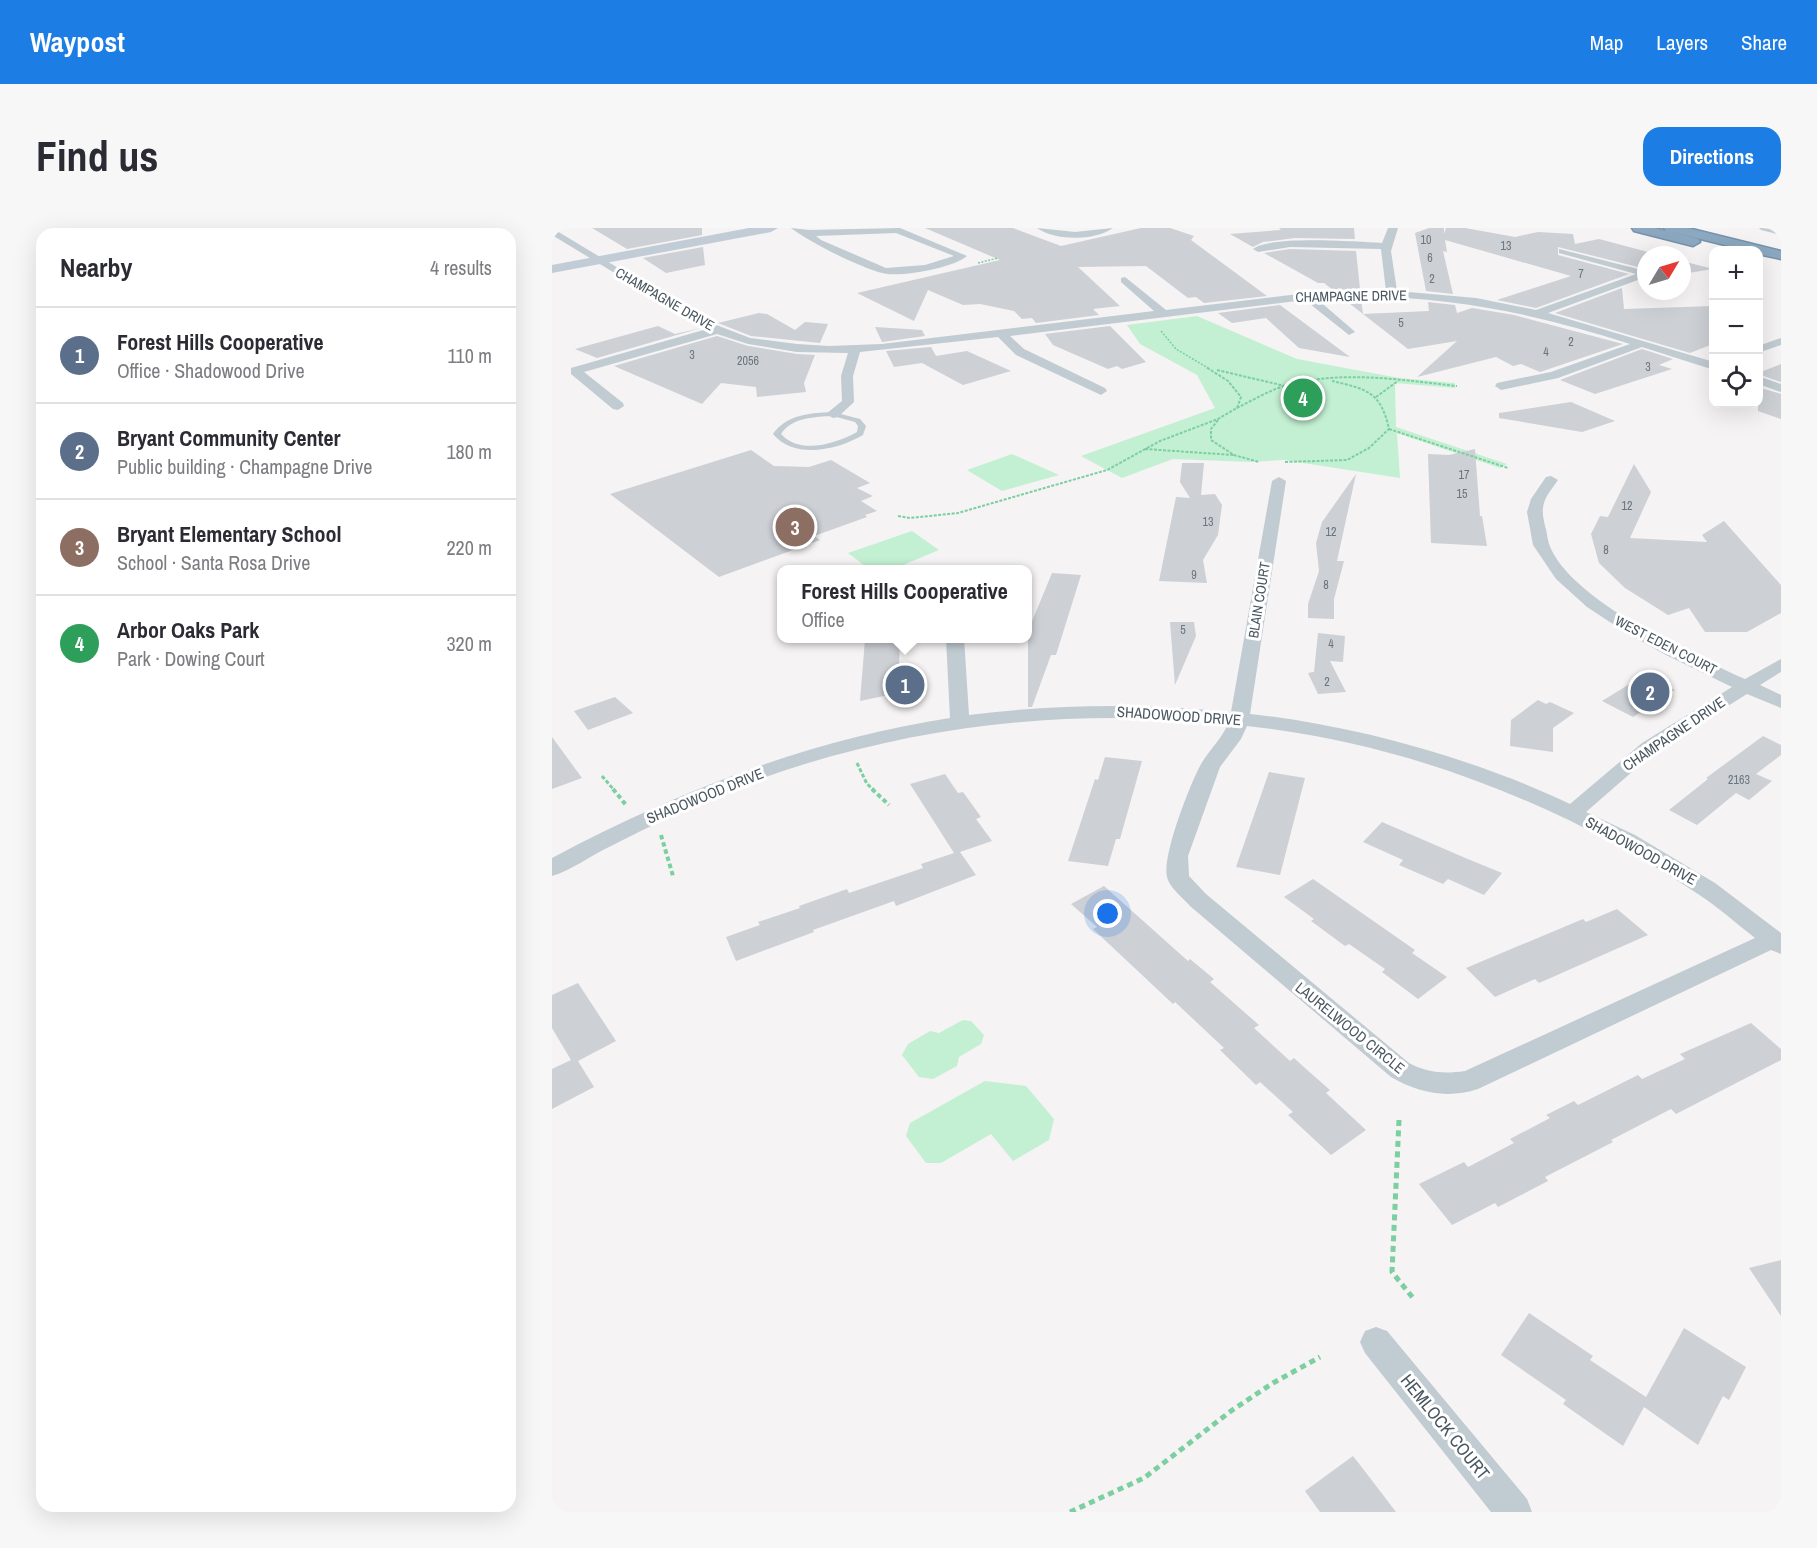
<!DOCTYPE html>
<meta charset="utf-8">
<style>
body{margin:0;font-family:"Archivo Narrow",sans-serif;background:#f7f7f7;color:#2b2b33}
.controls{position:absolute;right:18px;top:18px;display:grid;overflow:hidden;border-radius:12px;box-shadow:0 6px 24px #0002}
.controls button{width:54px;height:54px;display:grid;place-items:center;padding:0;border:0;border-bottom:2px solid #e1e1e2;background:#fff;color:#2b2b33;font:30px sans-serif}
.compass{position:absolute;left:1085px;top:18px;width:54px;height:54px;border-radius:50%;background:#fff;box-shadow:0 6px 24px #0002;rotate:52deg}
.you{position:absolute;left:556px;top:686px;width:21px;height:21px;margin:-15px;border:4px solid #fff;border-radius:50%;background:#1a73e8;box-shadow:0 0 0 9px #1a73e833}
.badge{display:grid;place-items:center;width:39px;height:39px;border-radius:50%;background:#1c7ee5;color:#fff;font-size:20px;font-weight:700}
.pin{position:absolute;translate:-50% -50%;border:3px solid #fff;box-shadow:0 2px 6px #0006}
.popup{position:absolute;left:225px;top:337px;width:255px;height:78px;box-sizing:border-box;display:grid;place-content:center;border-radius:12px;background:#fff;filter:drop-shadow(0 2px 4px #0005);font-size:20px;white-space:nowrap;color:#7c7c81}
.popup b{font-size:22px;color:#2b2b33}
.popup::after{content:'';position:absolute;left:50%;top:100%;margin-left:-12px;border:12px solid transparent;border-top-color:#fff}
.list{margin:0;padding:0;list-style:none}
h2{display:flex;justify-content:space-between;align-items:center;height:78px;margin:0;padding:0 24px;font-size:26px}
h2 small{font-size:20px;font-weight:400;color:#7c7c81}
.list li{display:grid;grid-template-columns:39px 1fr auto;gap:18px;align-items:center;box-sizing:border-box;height:96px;padding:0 24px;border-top:2px solid #e1e1e2}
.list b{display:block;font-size:22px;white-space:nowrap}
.list p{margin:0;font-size:20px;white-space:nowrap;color:#7c7c81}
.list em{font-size:20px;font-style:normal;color:#7c7c81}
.icon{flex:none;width:33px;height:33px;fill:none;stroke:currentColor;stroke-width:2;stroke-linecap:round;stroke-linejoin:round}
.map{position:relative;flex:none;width:1229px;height:1284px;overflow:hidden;border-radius:18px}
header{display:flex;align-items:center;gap:36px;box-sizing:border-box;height:84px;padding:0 30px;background:#1c7ee5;color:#fff}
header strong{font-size:28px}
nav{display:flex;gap:33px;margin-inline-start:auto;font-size:21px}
.intro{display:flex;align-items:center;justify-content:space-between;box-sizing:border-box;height:144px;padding:0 36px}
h1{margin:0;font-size:42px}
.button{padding:15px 27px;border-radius:18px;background:#1c7ee5;color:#fff;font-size:21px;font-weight:700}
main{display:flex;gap:36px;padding:0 36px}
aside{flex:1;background:#fff;border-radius:18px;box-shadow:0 6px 24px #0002}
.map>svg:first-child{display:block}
</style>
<header>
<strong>Waypost</strong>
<nav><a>Map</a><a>Layers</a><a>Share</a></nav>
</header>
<div class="intro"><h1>Find us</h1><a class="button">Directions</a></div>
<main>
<aside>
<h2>Nearby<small>4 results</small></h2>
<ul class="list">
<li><span class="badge" style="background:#5c6f8a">1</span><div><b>Forest Hills Cooperative</b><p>Office · Shadowood Drive</p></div><em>110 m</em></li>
<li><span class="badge" style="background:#5c6f8a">2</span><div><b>Bryant Community Center</b><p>Public building · Champagne Drive</p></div><em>180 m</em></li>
<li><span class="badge" style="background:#8d6e63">3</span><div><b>Bryant Elementary School</b><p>School · Santa Rosa Drive</p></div><em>220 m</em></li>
<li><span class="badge" style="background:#2e9e5b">4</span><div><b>Arbor Oaks Park</b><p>Park · Dowing Court</p></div><em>320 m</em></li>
</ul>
</aside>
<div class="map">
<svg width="1229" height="1284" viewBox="0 0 1229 1284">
<rect width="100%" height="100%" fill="#f5f3f3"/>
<path fill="#c3f0d2" d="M645 88 745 131 847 150 903 155V160L843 155 844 199 955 236 948 240 845 205 848 250 732 232 698 234 621 231 570 250 529 228 663 180 645 147 588 116 575 97Z
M460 226 507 247 450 263 415 242Z
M360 303 387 322 339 342 317 341 296 325Z
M411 792 419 793 432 807 429 816 407 829 405 838 381 851 367 849 350 827 356 816 378 803 387 805Z
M433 853 474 858 502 891 497 912 461 933 439 906 389 935H374L354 908 358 895Z"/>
<path fill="#cdd0d5" d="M40 0H150V7L75 21Z
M373 0H461L509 18 589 0H618L642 8 639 12 715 68 652 75 644 69 636 70 594 38 526 39 568 78 541 81 547 87 484 95 480 90 470 91 462 83 428 76 411 77 376 62 362 93 305 65 448 32Z
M727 0H802L803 11 743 10 711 14 701 19 678 6 729 2Z
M877 0H892V6L894 0H913L963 9 986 4 1021 6 1023 16 1047 11 1107 27H1094V41L1006 19V27L1077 46 984 80 945 72 1019 48 893 12 895 24 891 23 901 66 874 63 863 5Z
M151 19 153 37 114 45 91 30Z
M738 21 804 23 808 61 781 62 772 55H766L712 25Z
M1130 33 1161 41 1130 46Z
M1070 60 1072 81 1161 78V116L1138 125 1003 85Z
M809 71 811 86 877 83 876 74 884 75 903 77 905 85 920 80 962 87 1071 116 988 144 969 136 961 138 944 129 865 149 905 113 856 121 793 72Z
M728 77 798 129 747 120 714 90 680 95 666 85Z
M207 85 215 86 243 102 253 94 276 96 268 115 199 108 166 95Z
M106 98 123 106 149 100 45 130 23 121Z
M558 98 594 134 570 141 565 138 556 141 501 117 493 106Z
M323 99 370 102 373 108 330 114Z
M165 108 196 118 245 126 263 127 252 155 254 164 205 169 204 159 169 155 150 176 62 138Z
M379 119 384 128 415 123 459 143 411 157 370 135 342 139 334 123Z
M1090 121 1121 131 1107 137 1120 141 1043 166 1008 152Z
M1229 136V154L1206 146V145Z
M1206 159 1229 166V191L1206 183Z
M1019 174 1063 193 1030 204 947 190V185Z
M923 221 928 288H930L935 318 879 315 876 226 897 227Z
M199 222 222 238 257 239 279 232 318 255 305 260 321 268 309 273 325 283 313 287 315 289 262 308 268 312 167 349 58 266Z
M630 235H652L649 267 663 266 670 277 666 307 651 332 655 355 607 353 624 269 638 270 628 254Z
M1082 236 1099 264 1078 310 1155 314 1150 307 1172 293 1229 357V385L1195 404H1153L1137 380 1116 387 1073 360 1047 335 1039 306 1048 288 1056 289Z
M804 246 785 333H792L782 371V391L756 390V376L767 343 764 315 770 294Z
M500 345 529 347 504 427H499L480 479H476V403Z
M618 394H642L644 408 623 457Z
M766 405 793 408 791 434 778 433 794 464 766 466 756 445 762 444Z
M313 411H348L346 465 308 473Z
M1092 447 1123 462 1081 489 1050 473Z
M63 469 81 485 36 502 22 483Z
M986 472 994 476 998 474 1022 485 1001 500V524L958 518 959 492Z
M1211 508 1229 517V527L1204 546 1220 553 1197 572 1184 565 1145 597 1117 582 1156 551 1154 550Z
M0 509 30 550 0 561Z
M553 529 590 533 568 611H564L556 638 516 633 543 551 546 552Z
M717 544 753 550 728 647 684 639Z
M393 546 406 565 411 564 429 589 424 591 440 613 408 624 424 647 344 678 342 673 261 702 262 704 184 733 174 709 208 697 206 694 248 680 247 678 295 661 297 665 371 640 369 636 402 625 358 556Z
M830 594 911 629 950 645 932 667 896 651 891 656 847 637 851 632 811 614Z
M761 651 863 722 860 725 895 749 866 771 830 744 833 741 797 716 793 718 759 693 762 691 732 669Z
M552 658 636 733 638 731 662 751 658 754 707 797 702 800 738 833 742 830 754 841 778 862 774 865 814 902 779 927 736 887 741 884 708 854 704 857 668 822 672 820 623 774 621 776 541 701 545 699 519 676Z
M1065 681 1096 707 987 755 983 751 943 769 914 740 1031 691 1034 694Z
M26 755 64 813 26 833 42 859 0 881V841L19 832 0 800V767Z
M1199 795 1229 821V832L1124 886 1119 881 1059 912 1061 914 993 949 996 953 946 979 943 975 900 997 867 956 912 934 916 939 962 915 958 911 998 890 994 887 1022 873 1026 877 1086 847 1090 851 1133 831 1128 826Z
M1229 1032V1088L1197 1040Z
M977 1085 1041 1128 1038 1132 1094 1169 1132 1100 1194 1139 1177 1172 1171 1168 1146 1217 1092 1179 1071 1218 1011 1176 1014 1172 949 1127Z
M801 1228 815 1246 844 1284H768L753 1263Z"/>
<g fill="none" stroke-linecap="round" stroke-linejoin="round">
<defs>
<path id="highway" d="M1080 0H1103L1114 3 1112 0H1136L1229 23V31L1206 26V22H1193L1120 4 1146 11 1148 14 1141 18 1082 3Z"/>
</defs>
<use href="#highway" stroke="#7693ac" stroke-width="3"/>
<path stroke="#7bcfa1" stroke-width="1.5" stroke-dasharray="2 1.5" stroke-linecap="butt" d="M426 35 446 30
M609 103 624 121 656 140"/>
<path stroke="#7bcfa1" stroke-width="2" stroke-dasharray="3 1.5" stroke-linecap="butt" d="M665 142 733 158
M824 169 846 153
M685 180C701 172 718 162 735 157 791 142 849 152 905 158
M666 192 659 201V212L682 227 707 234
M837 201 956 240
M593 221 682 227
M733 234 795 232 817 220 837 201C829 164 815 161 780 153
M346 288 358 290 406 285 555 242 608 213 666 191 685 180 689 169 676 153 654 139"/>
<path stroke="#7bcfa1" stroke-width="3" stroke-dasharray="4 2" stroke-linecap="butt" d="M305 535 315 556 322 562
M50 548 62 562"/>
<path stroke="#7bcfa1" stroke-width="4" stroke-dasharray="4.5 3" stroke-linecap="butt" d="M61 561 74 577
M320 561 337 577
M109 607 121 648"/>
<path stroke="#7bcfa1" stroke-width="5" stroke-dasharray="6 4.5" stroke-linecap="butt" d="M847 892 840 1044 861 1070
M518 1284 592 1250 679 1183 721 1155 768 1129"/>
<path fill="#c1cbd2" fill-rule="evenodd" d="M281 184 308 191 314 198 311 207C285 222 243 232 221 206 235 186 259 185 281 184ZM281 188 303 194 306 198 305 204C283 216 248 227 229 206 240 189 263 189 281 188Z"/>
<path fill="#c1cbd2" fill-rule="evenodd" d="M0 0 154 93 198 110 245 116 277 118 330 116 602 83 569 54V50L573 49 614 82 755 65 834 63 829 21 738 19 706 24 701 21C720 7 804 14 830 15L836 0H846L839 23 845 63 924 70 984 82 1084 46 1007 25V21L1094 43V49L996 85 1162 134V142L1090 119 1006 150 949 162 943 158 945 155 999 144 1078 116C976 83 873 62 765 71L801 102 803 104 797 107 753 72 458 108 472 121 553 160 555 163 549 167 464 127 446 109 308 124 301 148 302 174 286 189 281 190 274 186 290 173 289 148 296 125 245 124 196 116 165 106 32 144 71 175 72 178 66 182 61 181 19 146V140L155 101 0 7Z
M239 0 257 2 348 0 415 28C402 40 347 50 330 45 307 39 257 14 239 0ZM344 5 402 28 373 37 334 40 269 12 264 8Z
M485 0 523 4 561 0C543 13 503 13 485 0Z
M1207 0 1229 1V7L1209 2Z
M1229 110V117L1206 125V118Z
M1206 148 1229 156V164L1206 156Z
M999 248 1006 252C1000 261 992 269 991 280 990 286 992 292 993 298 995 303 995 310 997 316 1017 372 1140 427 1193 451L1229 431V444L1208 457 1229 467V480L1195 466 1104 523 1034 584 1083 607 1163 655 1229 705V726L1219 722 926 861C895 871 867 865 839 849L638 678C631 670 617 659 615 649 610 628 637 559 648 538 656 523 669 512 676 496 506 478 335 500 176 563 135 580 96 599 57 619 38 628 20 642 0 648V630C125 563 257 512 398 490L394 410H412L417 487C505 476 592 475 679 484L720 253 727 249 734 253 698 486C802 497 924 531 1018 576L1090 515 1180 459 1114 427 1073 404 1035 379 1004 351 981 317 975 284 979 271 994 249ZM695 498C855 515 1012 577 1146 666 1166 679 1184 695 1203 710L913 843C892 846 876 845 857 835L654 666 637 648 636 628 668 539 689 511Z
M824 1099 835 1103 975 1271 980 1284H939L813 1125 808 1114 813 1103Z"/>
<path fill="#c1ccd6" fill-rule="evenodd" d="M197 0H226L219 4 0 45V37Z"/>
<use href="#highway" fill="#8ba8c0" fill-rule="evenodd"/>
</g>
<g text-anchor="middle" stroke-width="6" stroke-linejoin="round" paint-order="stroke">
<g font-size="12" fill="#6b757e">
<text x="874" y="16">10</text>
<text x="954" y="22">13</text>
<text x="878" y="34">6</text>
<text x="1029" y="50">7</text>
<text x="880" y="55">2</text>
<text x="849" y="99">5</text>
<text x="1019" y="118">2</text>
<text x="994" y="128">4</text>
<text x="140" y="131">3</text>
<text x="196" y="137">2056</text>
<text x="1096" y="143">3</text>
<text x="912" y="251">17</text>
<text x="910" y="270">15</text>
<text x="1075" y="282">12</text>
<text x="656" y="298">13</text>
<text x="779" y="308">12</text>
<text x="1054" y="326">8</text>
<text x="642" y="351">9</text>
<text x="774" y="361">8</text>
<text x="631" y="406">5</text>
<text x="779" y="420">4</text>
<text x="775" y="458">2</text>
<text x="1187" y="556">2163</text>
</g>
<g font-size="14" fill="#4a5761" stroke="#fff">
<text transform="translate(799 68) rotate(-1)" y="5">CHAMPAGNE DRIVE</text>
<text transform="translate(113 71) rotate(30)" y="5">CHAMPAGNE DRIVE</text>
<text transform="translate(707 372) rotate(-81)" y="5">BLAIN COURT</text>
<text transform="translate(1114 417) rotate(27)" y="5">WEST EDEN COURT</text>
</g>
<g font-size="15" fill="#4a5761" stroke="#fff">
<text transform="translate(627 488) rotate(4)" y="5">SHADOWOOD DRIVE</text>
<text transform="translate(1122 506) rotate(-34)" y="5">CHAMPAGNE DRIVE</text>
<text transform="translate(153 568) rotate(-22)" y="5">SHADOWOOD DRIVE</text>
<text transform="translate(1089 623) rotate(29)" y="5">SHADOWOOD DRIVE</text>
<text transform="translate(798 800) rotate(39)" y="5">LAURELWOOD CIRCLE</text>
</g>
<g font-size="18" fill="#4a5761" stroke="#fff">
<text transform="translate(893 1199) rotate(51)" y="6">HEMLOCK COURT</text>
</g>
</g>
</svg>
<div class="controls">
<button>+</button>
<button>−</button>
<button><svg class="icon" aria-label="locate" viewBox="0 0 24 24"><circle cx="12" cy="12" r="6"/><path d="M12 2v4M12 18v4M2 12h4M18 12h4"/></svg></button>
</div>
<svg class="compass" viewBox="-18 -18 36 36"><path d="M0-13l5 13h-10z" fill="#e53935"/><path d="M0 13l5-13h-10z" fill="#7c7c81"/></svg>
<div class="you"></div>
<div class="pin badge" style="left:353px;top:457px;background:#5c6f8a">1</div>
<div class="popup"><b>Forest Hills Cooperative</b>Office</div>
<div class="pin badge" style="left:1098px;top:464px;background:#5c6f8a">2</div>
<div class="pin badge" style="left:243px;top:299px;background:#8d6e63">3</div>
<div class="pin badge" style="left:751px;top:170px;background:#2e9e5b">4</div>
</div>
</main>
